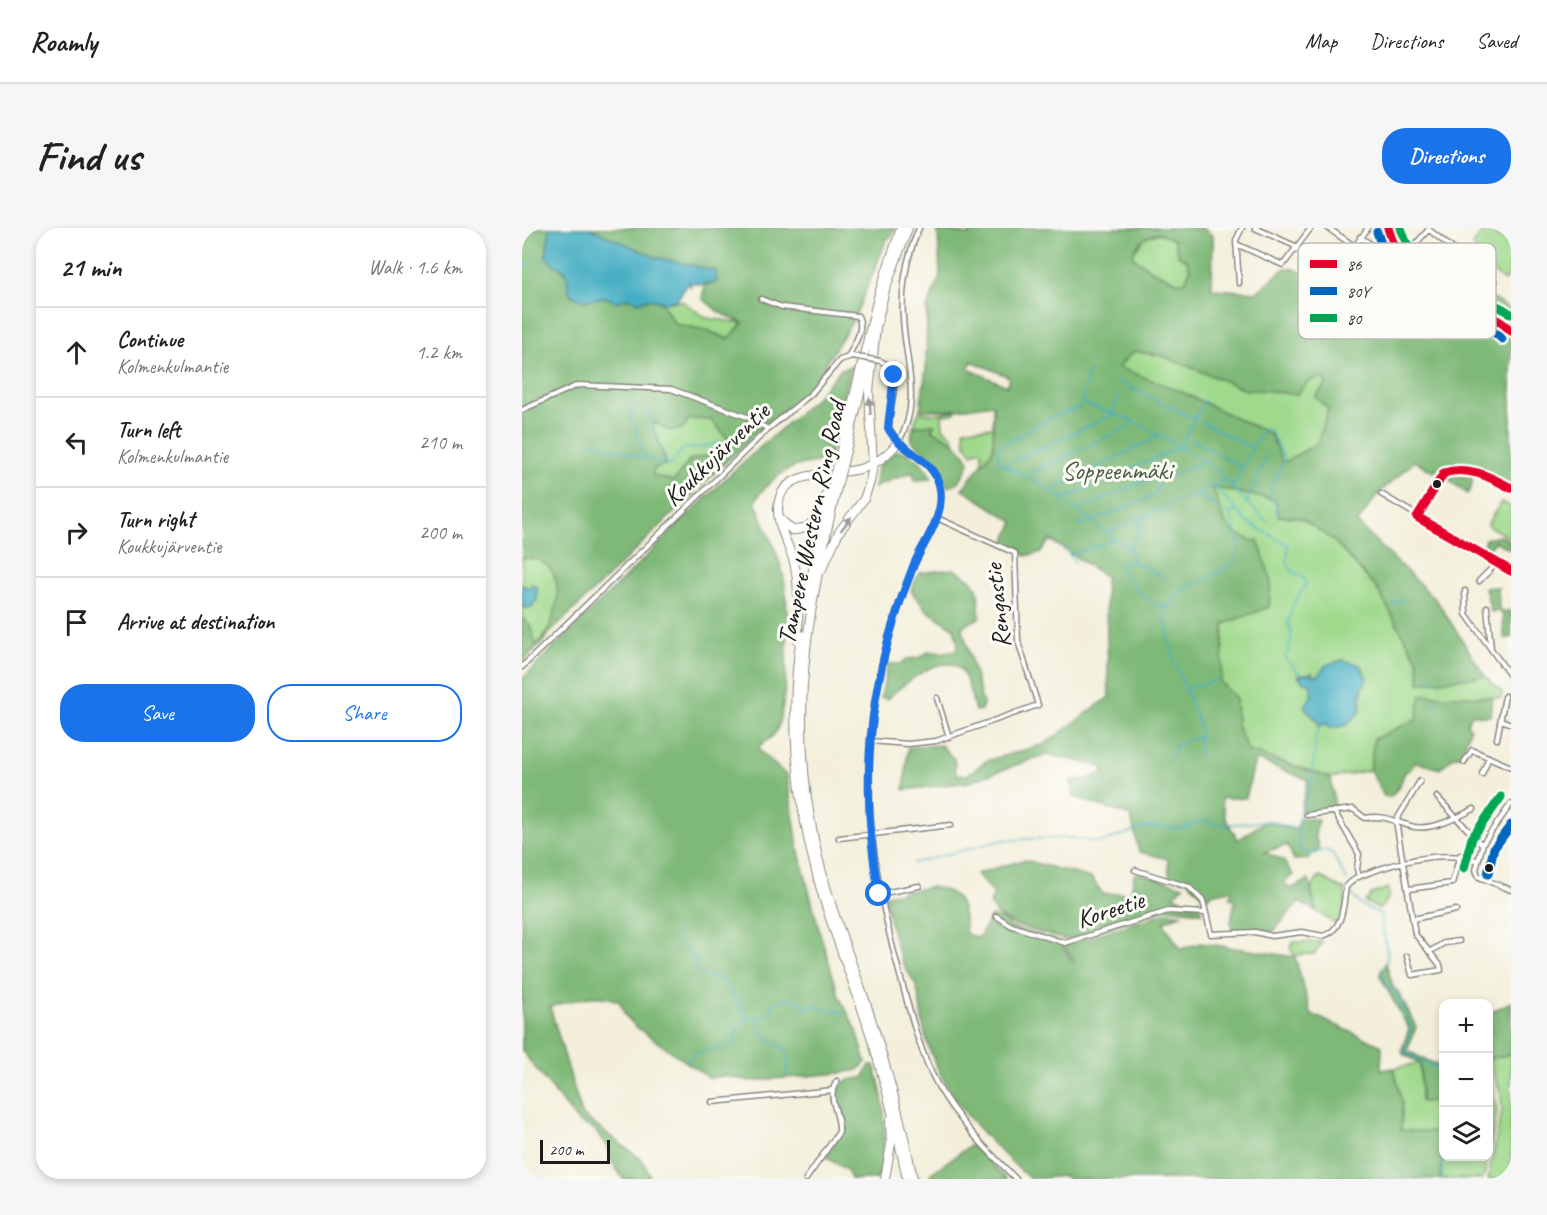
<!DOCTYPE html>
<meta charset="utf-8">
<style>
body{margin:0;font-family:Caveat,sans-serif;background:#f6f6f6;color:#222}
.controls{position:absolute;right:18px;bottom:18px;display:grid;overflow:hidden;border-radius:12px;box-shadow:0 3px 9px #0003}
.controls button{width:54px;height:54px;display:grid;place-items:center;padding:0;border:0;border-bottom:2px solid #e0e0e0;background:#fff;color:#222;font:30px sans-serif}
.scale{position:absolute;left:18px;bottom:15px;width:70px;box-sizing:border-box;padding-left:6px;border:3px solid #1c1c1c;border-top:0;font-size:16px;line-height:21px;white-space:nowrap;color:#1c1c1c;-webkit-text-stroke:4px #fdfcf7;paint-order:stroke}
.stop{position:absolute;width:18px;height:18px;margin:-14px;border:4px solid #1a73e8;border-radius:50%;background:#fff}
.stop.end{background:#1a73e8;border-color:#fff;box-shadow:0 2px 6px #0008}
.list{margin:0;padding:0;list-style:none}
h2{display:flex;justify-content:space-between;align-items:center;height:78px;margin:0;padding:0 24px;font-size:26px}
h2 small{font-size:20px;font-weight:400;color:#767676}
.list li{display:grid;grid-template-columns:39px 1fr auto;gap:18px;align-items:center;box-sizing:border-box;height:90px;padding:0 24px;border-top:2px solid #e0e0e0}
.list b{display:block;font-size:22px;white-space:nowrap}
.list p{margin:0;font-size:20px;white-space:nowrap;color:#767676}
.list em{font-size:20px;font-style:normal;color:#767676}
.actions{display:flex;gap:12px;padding:18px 24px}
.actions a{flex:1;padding:14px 0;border:2px solid #1a73e8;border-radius:24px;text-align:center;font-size:21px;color:#1a73e8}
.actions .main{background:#1a73e8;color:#fff}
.icon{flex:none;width:33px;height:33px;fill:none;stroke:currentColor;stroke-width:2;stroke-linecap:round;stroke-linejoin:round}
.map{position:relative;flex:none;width:989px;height:951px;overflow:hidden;border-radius:24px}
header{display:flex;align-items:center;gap:36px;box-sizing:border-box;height:84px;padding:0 30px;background:#fff;border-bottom:2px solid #e0e0e0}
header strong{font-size:28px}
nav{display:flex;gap:33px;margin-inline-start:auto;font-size:21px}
.intro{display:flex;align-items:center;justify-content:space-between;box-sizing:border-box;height:144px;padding:0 36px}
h1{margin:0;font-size:42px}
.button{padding:15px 27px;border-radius:24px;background:#1a73e8;color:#fff;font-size:21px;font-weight:700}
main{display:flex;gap:36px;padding:0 36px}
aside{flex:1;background:#fff;border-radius:24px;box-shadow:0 3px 9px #0003}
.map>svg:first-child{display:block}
</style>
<header>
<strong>Roamly</strong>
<nav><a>Map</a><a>Directions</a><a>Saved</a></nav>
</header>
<div class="intro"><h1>Find us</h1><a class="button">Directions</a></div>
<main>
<aside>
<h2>21 min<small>Walk · 1.6 km</small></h2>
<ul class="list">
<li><svg class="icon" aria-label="ahead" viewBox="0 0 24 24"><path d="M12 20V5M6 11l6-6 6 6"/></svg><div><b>Continue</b><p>Kolmenkulmantie</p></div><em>1.2 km</em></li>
<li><svg class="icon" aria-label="left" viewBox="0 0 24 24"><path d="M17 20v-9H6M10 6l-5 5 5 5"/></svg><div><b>Turn left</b><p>Kolmenkulmantie</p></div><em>210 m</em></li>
<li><svg class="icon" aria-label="right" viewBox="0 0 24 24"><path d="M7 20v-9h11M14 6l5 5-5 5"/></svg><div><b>Turn right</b><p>Koukkujärventie</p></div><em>200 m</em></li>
<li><svg class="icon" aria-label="arrive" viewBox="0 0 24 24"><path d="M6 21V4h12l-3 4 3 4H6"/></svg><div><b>Arrive at destination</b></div></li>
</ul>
<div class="actions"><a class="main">Save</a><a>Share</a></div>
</aside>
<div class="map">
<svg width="989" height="951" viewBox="0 0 989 951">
<rect width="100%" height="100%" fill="#fdfcf7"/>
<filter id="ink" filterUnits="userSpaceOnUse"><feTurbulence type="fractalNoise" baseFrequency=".0167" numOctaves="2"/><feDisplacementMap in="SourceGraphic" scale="12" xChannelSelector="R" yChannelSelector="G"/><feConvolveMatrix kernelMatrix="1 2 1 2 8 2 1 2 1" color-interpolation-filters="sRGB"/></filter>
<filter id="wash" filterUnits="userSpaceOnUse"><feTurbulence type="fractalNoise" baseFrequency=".008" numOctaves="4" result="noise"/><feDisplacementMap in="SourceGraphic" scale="24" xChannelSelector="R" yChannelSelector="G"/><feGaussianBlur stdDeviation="1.35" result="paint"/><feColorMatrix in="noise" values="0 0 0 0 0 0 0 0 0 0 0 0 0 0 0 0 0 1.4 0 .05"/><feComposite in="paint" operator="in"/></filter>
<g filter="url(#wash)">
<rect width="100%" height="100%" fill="#f3efdb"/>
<path fill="#9fd98c" stroke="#5e7a54" stroke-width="1.5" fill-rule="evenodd" d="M964 0 989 18V45L982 53 963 37 966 33 950 18Z
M638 5 652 12 656 27 665 32 668 41 664 53 658 55 629 42 611 29V23L618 17 621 10Z
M160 73 185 90 221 95 206 111 187 103 153 96 140 75Z
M612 123 641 128 725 162H741L774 167 786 154 799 149 805 155 806 181 796 215 761 235 595 139Z
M435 182 431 186 420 187 421 200 431 208 432 214 408 201 411 196 391 199 397 184 412 186Z
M167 191 190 192 208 213 184 228 168 232 152 253 130 248 131 240 144 237 131 197Z
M472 199 471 222 460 236V224L457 222 450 226 443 215 442 201Z
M689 258 753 272 755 280 765 287 779 290 811 312 855 361 896 433 898 455 963 448 980 464 979 470 899 467 895 491 852 511 848 542 809 550 726 523 715 498 714 470 699 456 702 396 747 379 732 313 709 304 696 281ZM821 432 841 440 845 451 840 461 838 484 825 497 807 500 805 495 799 498 784 481 790 469 789 456 776 449 777 447 790 445 791 448 798 447 806 438Z
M979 274 989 279V311L965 297Z
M0 325 14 328 29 341 39 360 31 397 24 411 0 436Z
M797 648 823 662V678L815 697 794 683 789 661Z
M866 660 867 669 858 681 843 674 850 666Z
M771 714H801L792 726 772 727 768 720Z
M989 826V951H966L980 883 979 867 967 831Z
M898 835 899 874 915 873 921 867V928L966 929 961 951H918L920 935 879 902 880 878 872 840Z
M967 840 975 883 967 927Z"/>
<path fill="#7fb978" stroke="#4e6a4a" stroke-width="1.5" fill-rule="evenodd" d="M0 0H28L24 28 45 46 49 68 63 73 76 69 133 72 140 75 153 96 187 103 206 111 221 95 197 84 180 70 183 57 195 54 190 42 133 29 67 0H373L370 8 365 11 333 89 286 164 238 201 0 432V390L8 397 14 417C39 394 51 328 0 330ZM167 191 189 192 208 213 184 228 168 232 152 253 131 248 132 240 144 237 131 197 133 194 147 203 161 201Z
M442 0H680L691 8 690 61 735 64 763 40C781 39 790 55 800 69L821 67V56L796 50 803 41 812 47 822 34 840 48 842 54 847 51 851 54 872 28 878 41 908 69 934 82 976 95 989 113V257C975 250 959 242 943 240 933 239 924 244 915 241L912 244 893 233 856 266 835 295 915 373 963 448 898 455 896 433 855 361 811 312 779 290 756 288 753 272 690 259C701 280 695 298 722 309 728 312 730 314 736 312L749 352 747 379 702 396 699 455 714 470 715 498 726 523 809 550 813 582 778 585 786 552 733 531 724 570H699L703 590 716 612 743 593 774 602 778 590 796 591 793 607 797 621 785 631 772 632 765 617 742 624 761 632 771 647 762 654 768 661 787 652 794 683 777 674 751 704 732 701H710L709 695 713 671 707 670 711 662 692 665 683 670 666 653 647 649 646 631 617 624 609 588 552 569 549 552 566 551 581 545V539L525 526 447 554 382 562 386 519 419 517 432 531 434 547H445L464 533 523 516 587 469 583 348 528 312 519 324 504 328 497 321 482 316 492 294 440 261 471 222V176L430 182H398L404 141 405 81 418 48 416 1 447 7 448 4ZM637 5 652 12 656 27 665 32 668 41 664 53 658 55 629 42 611 29C612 16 625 7 637 5ZM612 123 641 128 725 162H741L774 167 786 154 799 149 805 155 793 169 806 181 796 215 761 235 748 206 660 164 596 139ZM450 133 487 149 485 158 446 141Z
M911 22 926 29 921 35 943 54 989 82V97C971 83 958 82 937 74 914 65 896 51 881 32L882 28 898 23Z
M330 138 306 233C274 234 251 244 233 273 242 296 253 318 260 342 268 369 266 476 255 502 252 509 244 513 238 517L237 522 265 548 277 624 298 705 317 768 335 803 344 834 336 842 319 845 229 853 203 848 187 850 113 798 103 787 98 774C77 762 49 773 28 779L60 887 120 932 128 947 125 951H101L91 936 85 917 72 901 56 894 0 823V451L205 249 295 169 318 142Z
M411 196 413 197 409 201C425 210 440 216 447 234 443 245 438 256 426 259L409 230 389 212 391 199Z
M374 223C391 223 403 237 410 251L393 252 391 244 358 256 352 261 355 240Z
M930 248 950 249V258L945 266 925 250Z
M978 308 989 314V322L973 313 963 327 960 324 963 311Z
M431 341C459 355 458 361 457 390L440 399 461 476 459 482 453 483C449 470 447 452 439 442 422 421 378 459 365 471L359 470 366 436H380L384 431 397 430 408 423 418 425 434 422 436 416 432 400 404 382 389 363 397 345Z
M976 359 977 383H989V410H982L981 388 977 383 969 384 963 360Z
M899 467 970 469 968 488 950 487 945 495 948 501 939 528H932L918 541 894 534 888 542 883 544 877 559 868 569 862 568 848 542 852 511 895 491Z
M502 632 569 650 581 666 609 665 612 647 617 645 661 658 652 667 671 678 677 672 680 684 647 680 544 712 492 697 474 686 468 675 472 666 454 646Z
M408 659C440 662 441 678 444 706L457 710 469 688 482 692 490 700 542 715 541 719 550 734 552 733 544 720 545 716 647 684 661 686 642 693 644 699 659 721 679 715 773 729 789 786 860 818 859 842 872 840 880 874 879 902 916 904 920 935 918 951H546L543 948 508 951C465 912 425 873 406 817 399 798 400 777 394 758 391 749 384 743 380 734 372 713 366 690 363 667Z
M864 735 872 762H875L894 799 885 823 917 838 921 836V867L915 873 899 874 898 835 881 826 880 821 887 801 858 748 859 742Z
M989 774V826L967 831V785Z
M348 837H352C365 874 365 914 356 951H329L325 942 304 929C315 912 326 900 320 880L313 875C314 854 322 851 341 850Z
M449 917 485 951H410L408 946Z"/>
<path fill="#44aec3" stroke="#306570" stroke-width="1.5" d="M28 0H67L133 29 194 43 195 54 180 57 168 54 169 60 167 56 164 57 154 74 150 72 146 75 127 71 117 74 106 70 96 74 82 69 63 73 52 69 47 64 44 43 31 36 24 28Z
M10 356 15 359V373L12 374 10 380H1L0 357 7 360Z
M821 432 838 437 845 451 840 461 838 484 822 498 807 500 805 495 797 499 796 493 782 479 789 469V456L780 453 777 447 790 445V443L791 448 797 447 804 437Z"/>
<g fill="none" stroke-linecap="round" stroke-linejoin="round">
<path stroke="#44aec3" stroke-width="1.5" d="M22 31 25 30
M0 37 12 36
M567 142 558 179 530 189 476 220V234L524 259 607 321 612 334 641 349
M595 153 672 191
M561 175 609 192 685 234 745 294
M105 176 123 229
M125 180 146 237
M680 194 730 220
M668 211 720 239
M70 214 146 237
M482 237 590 187 598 165
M147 238 163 220H175L226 208
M508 246 606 199 609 193
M691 257 725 294 766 317 765 335 769 342 782 350 784 357 772 375 766 395C772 408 768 418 763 430L778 446
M534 260 635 209
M710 260 741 200 748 203 763 232 747 263 755 280 756 288
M673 266 708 286 713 283
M540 269H546L658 219 683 172
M724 276 745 228
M560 280 637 247 641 250
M556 296 558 298 629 269 633 266 639 252 682 233
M585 305 701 253
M542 318 553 335
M607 321 624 288
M550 327 590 312
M612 334 599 335V342L619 366 634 377 646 379
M871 376 881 372
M906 453 916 452
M665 460 696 452
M911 472H917
M909 480H915
M798 499 794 507 790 552 776 595 777 620 788 627 803 622 810 625 825 653
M677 527 678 508
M650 531 654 517 678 508 679 502 653 435 642 390 652 367 709 338 718 321 708 286
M391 635 481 612 549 610 576 615 624 599 661 600 684 592 686 595 700 597 748 593 776 602
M826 659C831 674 844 681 858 685L866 728 860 743 865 759 873 763 889 799 883 825 914 840 921 847
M157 703 155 711 173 732V742L180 748 201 752 226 791 241 789 251 783 250 777 264 770 278 773 283 780H289L291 777 308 783 313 780 321 786
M236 788 241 807 265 822V848
M165 833C177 818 195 823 211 818L217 796 225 792
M920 951 921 910"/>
</g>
</g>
<g filter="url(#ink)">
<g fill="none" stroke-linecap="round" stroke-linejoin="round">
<defs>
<path id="minor" d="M733 0 771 17 812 46
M806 0 832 18
M906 1 973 54
M838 9 862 25
M714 16 761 37 789 0
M877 26 890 20 907 1
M843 51 823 32 846 0
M717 55 714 12 720 0
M239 71 260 79 336 88C343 102 332 116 326 129
M358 133C385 141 365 180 367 200 379 225 412 229 418 260 423 289 401 314 391 340 382 362 374 385 367 408 333 530 346 632 379 751 389 788 398 825 416 858 437 894 465 922 494 951
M0 182 56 157 149 161 225 189 246 201
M377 213C400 175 383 131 381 90 379 60 385 28 397 0
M859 266 989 343
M895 289 922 245C943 235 971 250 989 260
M957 353 975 335
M943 363 944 386 989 449
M965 379 969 421
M0 439 246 201 289 166 318 132 330 128
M415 470 427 509
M979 492 989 496
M975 511 983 468
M348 513 386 516 414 513 516 477 496 413 493 325 415 290
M942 534 950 522 989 539
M960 546 967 529
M915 569 960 617
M989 576 961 615 954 642 957 649 989 662
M812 583 837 626 835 641 837 649
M785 587 831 581 843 590C865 586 873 595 893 599 912 602 936 589 952 581
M317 610 429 597
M613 642 667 659 681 673 689 706 733 704 750 708 780 704 801 708C822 702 821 676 824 659L833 650C870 635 916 621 955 632
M887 661 930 655 938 627
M357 666 397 658
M474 688 490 698 543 715 646 683 683 685
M891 691 934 682
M907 724 922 715 937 713
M885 728 890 747 919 742 918 737 893 706 874 593 898 553
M190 874 311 862
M284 951 317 904C319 886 303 870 315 853"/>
<path id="major" d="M866 0C876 41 904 67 944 80 961 85 977 88 989 103"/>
<path id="highway" d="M353 103 363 62 386 0
M315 239 357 65 379 0
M320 239 346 132
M317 251C287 376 265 482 292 611 303 667 325 721 344 775 363 833 379 891 391 951
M258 291 270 302C292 304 298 282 305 265
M300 341 317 304 342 271 348 254 351 237 347 164 354 99
M283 377 312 251
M279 407C267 487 274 573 296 651 307 693 324 734 338 775 358 833 373 892 385 951
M276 412C276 386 278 360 272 334 267 317 256 300 256 282 256 237 313 250 341 240 356 235 367 226 377 213
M363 951 369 916 368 892"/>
</defs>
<use href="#minor" stroke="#88867c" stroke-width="7"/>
<use href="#major" stroke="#88867c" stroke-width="9"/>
<use href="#highway" stroke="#88867c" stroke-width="10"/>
<use href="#minor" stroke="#fff" stroke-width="4"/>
<use href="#major" stroke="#fff" stroke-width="6"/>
<use href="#highway" stroke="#fff" stroke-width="8"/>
<defs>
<path id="minor-bridge" d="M330 128 358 133"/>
<path id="highway-bridge" d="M317 251 320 239
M310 252 315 239"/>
</defs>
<use href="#minor-bridge" stroke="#88867c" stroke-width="7" stroke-linecap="butt"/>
<use href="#highway-bridge" stroke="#88867c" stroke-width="10" stroke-linecap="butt"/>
<use href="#minor-bridge" stroke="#fff" stroke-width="4"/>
<use href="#highway-bridge" stroke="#fff" stroke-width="8"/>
<defs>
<path id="bus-1" d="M866 0C878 40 904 67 944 80 961 86 976 89 989 103
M895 289 922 245C946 237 968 249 989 260
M895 289 989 343"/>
<path id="bus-2" d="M855 4C868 47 896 76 939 91 954 96 969 99 980 111
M966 646 972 620 989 597"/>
<path id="bus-3" d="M879 0C889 34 912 56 946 68 961 73 976 76 989 86
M942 640 950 610 979 569"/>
</defs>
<use href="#bus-1" stroke="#fdfcf7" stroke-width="14"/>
<use href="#bus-2" stroke="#fdfcf7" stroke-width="14"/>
<use href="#bus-3" stroke="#fdfcf7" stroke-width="14"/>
<use href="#bus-1" stroke="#e4002b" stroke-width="9"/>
<use href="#bus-2" stroke="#0065bd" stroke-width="9"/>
<use href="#bus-3" stroke="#00a651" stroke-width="9"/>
</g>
<defs><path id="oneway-solid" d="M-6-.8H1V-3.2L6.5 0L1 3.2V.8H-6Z" transform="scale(1.5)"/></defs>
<g fill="#999">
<use href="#oneway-solid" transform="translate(348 178) rotate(-94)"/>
<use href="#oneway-solid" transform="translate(324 296) rotate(-52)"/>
</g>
</g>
<g fill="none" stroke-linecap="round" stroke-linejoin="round" filter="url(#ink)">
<path stroke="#1a73e8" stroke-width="8" d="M357 666C340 575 344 484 371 396 377 376 384 356 392 336 403 312 423 288 418 260 412 229 379 225 366 200L372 147"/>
</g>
<g fill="#1c1c1c" stroke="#fdfcf7" stroke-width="2">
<circle cx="915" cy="256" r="5"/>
<circle cx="967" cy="640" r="5"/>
</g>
<g text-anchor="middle" stroke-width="6" stroke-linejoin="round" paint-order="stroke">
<g font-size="26" fill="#1c1c1c" stroke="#fdfcf7">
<text transform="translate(194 226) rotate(-44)" y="9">Koukkujärventie</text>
<text transform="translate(289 295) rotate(-78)" y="9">Tampere Western Ring Road</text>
<text transform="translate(475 378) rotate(-96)" y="9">Rengastie</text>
<text transform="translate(588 681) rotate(-18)" y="9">Koreetie</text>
</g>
<g font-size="26" fill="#4a5e43" stroke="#fdfcf7">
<text x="595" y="251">Soppeenmäki</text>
</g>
</g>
<rect x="776" y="15" width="198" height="96" rx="9" fill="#fdfcf7" stroke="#bab9b5" stroke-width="1.5"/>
<rect x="788" y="32" width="27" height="8" fill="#e4002b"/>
<rect x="788" y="59" width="27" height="8" fill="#0065bd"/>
<rect x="788" y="86" width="27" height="8" fill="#00a651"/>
<g font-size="16" fill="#1c1c1c">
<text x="825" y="42">86</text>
<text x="825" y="69">80Y</text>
<text x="825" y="96">80</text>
</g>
</svg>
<div class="controls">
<button>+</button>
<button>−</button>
<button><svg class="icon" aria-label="layers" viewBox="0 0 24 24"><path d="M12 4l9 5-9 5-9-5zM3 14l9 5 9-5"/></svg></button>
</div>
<div class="scale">200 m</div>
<div class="stop" style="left:357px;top:666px"></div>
<div class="stop end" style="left:372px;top:147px"></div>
</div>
</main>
